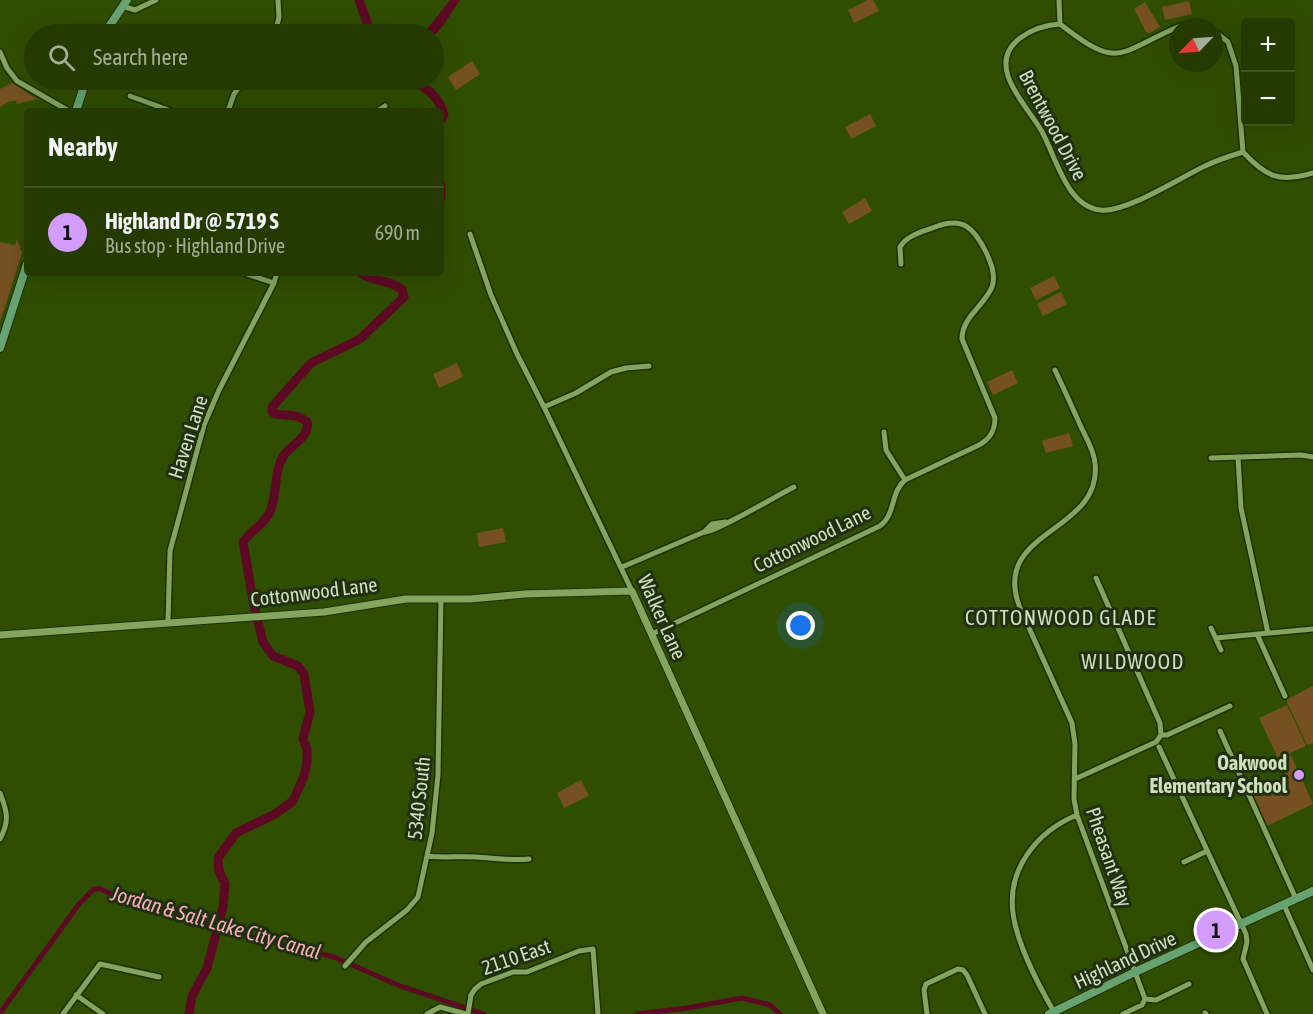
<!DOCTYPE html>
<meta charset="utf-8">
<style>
body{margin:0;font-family:"Asap Condensed",sans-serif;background:#30450f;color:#f1f3f6}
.controls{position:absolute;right:18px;top:18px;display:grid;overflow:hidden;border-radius:6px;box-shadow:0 6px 24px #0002}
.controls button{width:54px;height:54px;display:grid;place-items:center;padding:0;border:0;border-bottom:2px solid #415422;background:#243a00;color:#f1f3f6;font:30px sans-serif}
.compass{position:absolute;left:1169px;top:18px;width:54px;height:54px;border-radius:50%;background:#243a00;box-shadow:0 6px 24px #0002;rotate:245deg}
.you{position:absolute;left:801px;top:626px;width:21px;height:21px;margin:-15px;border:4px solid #fff;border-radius:50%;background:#1a73e8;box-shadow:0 0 0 9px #1a73e833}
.badge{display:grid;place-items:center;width:39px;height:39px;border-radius:50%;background:#d39cfc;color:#111;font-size:20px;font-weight:700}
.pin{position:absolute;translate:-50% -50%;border:3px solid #fff;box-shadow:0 2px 6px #0006}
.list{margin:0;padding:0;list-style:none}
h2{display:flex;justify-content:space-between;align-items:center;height:78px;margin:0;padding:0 24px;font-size:26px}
h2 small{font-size:20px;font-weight:400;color:#a3ad99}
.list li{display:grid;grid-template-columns:39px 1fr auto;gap:18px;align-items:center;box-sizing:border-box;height:90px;padding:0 24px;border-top:2px solid #415422}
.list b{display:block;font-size:22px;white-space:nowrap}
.list p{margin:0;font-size:20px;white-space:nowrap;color:#a3ad99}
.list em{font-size:20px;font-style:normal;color:#a3ad99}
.icon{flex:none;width:33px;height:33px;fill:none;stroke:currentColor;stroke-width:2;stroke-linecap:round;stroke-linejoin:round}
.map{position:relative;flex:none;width:1313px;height:1014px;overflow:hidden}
.search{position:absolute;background:#243a00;box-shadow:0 6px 24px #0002;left:24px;top:24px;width:420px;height:66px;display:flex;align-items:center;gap:15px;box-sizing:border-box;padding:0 21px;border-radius:33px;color:#a3ad99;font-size:22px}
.panel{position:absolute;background:#243a00;box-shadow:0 6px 24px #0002;left:24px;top:108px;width:420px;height:168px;border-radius:6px}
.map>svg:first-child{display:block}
</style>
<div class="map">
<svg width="1313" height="1014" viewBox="0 0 1313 1014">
<rect width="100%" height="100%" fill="#304e00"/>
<path fill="#755122" d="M868 0H873L879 11 854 23 848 10Z
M1189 1 1192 14 1165 20 1162 7Z
M1145 2 1160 27 1150 33 1146 32 1134 9Z
M472 61 480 74 456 90 448 77Z
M12 83 37 99 17 104 16 101H10L0 107V89Z
M870 114 876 126 851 139 845 127Z
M865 198 872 211 849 224 842 212Z
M17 239 22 253 0 322V242L15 245Z
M1054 276 1060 288 1036 300 1030 288Z
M1061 292 1067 304 1043 316 1037 304Z
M457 363 463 377 439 388 433 374Z
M1012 370 1018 383 993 395 987 382Z
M1069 433 1073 446 1046 453 1042 441Z
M503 528 506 542 479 547 477 533Z
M1313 686V743L1307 745 1286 700Z
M1287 705 1306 746 1290 753 1313 804 1267 826 1252 792 1286 775 1259 718Z
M581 780 589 796 564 808 557 793Z"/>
<path fill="#5c0a23" d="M450 0H460L443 26 434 36 423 34Z"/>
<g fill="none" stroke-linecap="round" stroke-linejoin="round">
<path stroke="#5c0a23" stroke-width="5" d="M0 1013 79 904 94 889H100L119 897 255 938 334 957 400 986 484 1014
M637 1014 687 1008 742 998 770 1005 780 1014"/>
<path stroke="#5c0a23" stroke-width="9" d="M359 0 371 34
M410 80C427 88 439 96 444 115L441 120
M441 185V198
M189 1014 192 996 207 968 223 907 225 884 219 871 218 858 236 833 275 814 293 801 304 776 307 763V749L303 739 310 712 304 674 298 666 273 656 263 642 254 606 243 542C252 529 268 523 272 506 277 489 274 470 284 455 291 445 310 437 307 422 296 413 288 416 275 414L272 412V407L311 363 360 339 404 297 402 290C391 279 373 283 361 273"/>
<defs>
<path id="minor" d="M1059 0 1060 24C1120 71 1117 53 1178 27
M122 6 135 10 156 0
M1060 24C1034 26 997 42 1008 76 1014 95 1031 113 1041 130 1056 156 1066 207 1101 210 1126 213 1181 177 1205 166 1217 160 1230 156 1243 152
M1178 27 1190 24 1207 27
M1214 31 1228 42 1236 66 1243 152
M275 34 279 17 278 0
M0 52 7 68 17 81 69 111
M130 96 171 111
M228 111 234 94 244 80
M377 111 385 106
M1243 152C1266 177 1280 183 1313 173
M470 234 491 295 517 354 544 407 632 591
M244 273 274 283
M1055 370C1064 389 1073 409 1082 429 1087 439 1094 451 1095 463 1103 534 989 529 1020 608L1072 723 1075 744 1074 799 1077 815 1145 999
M544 407 576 393 611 372 626 368 649 366
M884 432 886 450 905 480
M1238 457 1241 508 1268 633
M1211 458 1301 455 1313 457
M704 532 712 524 726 522
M622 567 704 532C716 532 778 495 794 487
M168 623 170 551 204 425 219 390 274 283 277 273
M1211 628 1221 650
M652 634 880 526C896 514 890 493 905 480L979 445C990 439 995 431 995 418L962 339C962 317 984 306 992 287 996 275 991 263 986 252 974 228 963 216 935 227 922 232 907 235 900 247L901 264
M1257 634 1285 696
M1216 638 1313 629
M1220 731 1296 899
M1161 735H1167L1230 706
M1159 747 1246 934 1247 942 1243 959 1267 1014
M1075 779 1156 742 1161 735 1160 723 1096 578
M0 793C7 811 10 821 0 839
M427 856C443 858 459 856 476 857 494 858 511 861 529 859
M1184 862 1207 851
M1284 905 1313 970
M345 966 366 942 407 910 418 897 432 833 438 775 441 599
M76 995 103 1014
M1145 999 1156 1000 1189 984
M1054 1012C1038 984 1017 945 1013 913 1007 868 1038 831 1077 815
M1205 1013 1206 1014
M63 1014 100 964 159 977
M427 1014 440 1007 466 1014
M468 1014 471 995 475 989 481 984 513 972H527L579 951 593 949 598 1014
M927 1014 924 990 926 984 958 969 963 970 967 975 985 1014
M1123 1014 1142 1005 1145 999"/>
<path id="tertiary" d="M0 635 324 612 406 599H470L525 594 632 591 823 1014"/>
<path id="secondary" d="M104 34 127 0
M76 111 86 80
M0 348 27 264
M1049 1014 1135 972 1313 891"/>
</defs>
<use href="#minor" stroke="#1f300a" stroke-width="8"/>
<use href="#tertiary" stroke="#1f300a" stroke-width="9"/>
<use href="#secondary" stroke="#1f300a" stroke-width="10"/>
<use href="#minor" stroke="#83a55e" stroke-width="5"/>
<use href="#tertiary" stroke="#83a55e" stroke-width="7"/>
<use href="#secondary" stroke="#67a370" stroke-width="8"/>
</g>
<circle fill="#d39cfc" stroke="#212f12" stroke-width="2" cx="1299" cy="775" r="6"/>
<g text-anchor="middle" stroke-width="6" stroke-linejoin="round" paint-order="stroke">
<g font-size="20" fill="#cee0bc" stroke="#212f12">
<text transform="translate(1053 125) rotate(62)" y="7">Brentwood Drive</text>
<text transform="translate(188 437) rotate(-72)" y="7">Haven Lane</text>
<text transform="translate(812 539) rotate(-26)" y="7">Cottonwood Lane</text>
<text transform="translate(314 592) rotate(-7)" y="7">Cottonwood Lane</text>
<text transform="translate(662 617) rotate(66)" y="7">Walker Lane</text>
<text transform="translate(419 798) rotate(-84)" y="7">5340 South</text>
<text transform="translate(1109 857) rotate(71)" y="7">Pheasant Way</text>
<text transform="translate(516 957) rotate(-19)" y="7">2110 East</text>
<text transform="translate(1125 960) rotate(-25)" y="7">Highland Drive</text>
</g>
<g font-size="20" font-weight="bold" fill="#cee0bc" stroke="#212f12" text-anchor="end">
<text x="1287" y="770">Oakwood<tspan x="1287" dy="23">Elementary School</tspan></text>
</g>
<g font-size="21" letter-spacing="1.5" fill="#cee0bc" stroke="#212f12">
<text x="1061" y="625">COTTONWOOD GLADE</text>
<text x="1133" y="669">WILDWOOD</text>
</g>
<g font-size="21" font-style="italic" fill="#f7aeb8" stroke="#212f12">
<text transform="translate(216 923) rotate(16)" y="7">Jordan &amp; Salt Lake City Canal</text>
</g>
</g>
</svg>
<div class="controls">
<button>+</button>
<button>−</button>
</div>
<svg class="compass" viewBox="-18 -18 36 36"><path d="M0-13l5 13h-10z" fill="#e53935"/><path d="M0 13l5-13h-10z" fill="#a3ad99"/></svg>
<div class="you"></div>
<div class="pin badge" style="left:1216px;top:930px">1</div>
<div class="search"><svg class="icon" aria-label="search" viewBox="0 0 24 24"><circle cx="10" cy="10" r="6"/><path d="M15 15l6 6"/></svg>Search here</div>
<section class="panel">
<h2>Nearby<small></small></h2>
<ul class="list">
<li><span class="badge">1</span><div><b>Highland Dr @ 5719 S</b><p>Bus stop · Highland Drive</p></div><em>690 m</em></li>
</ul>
</section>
</div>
